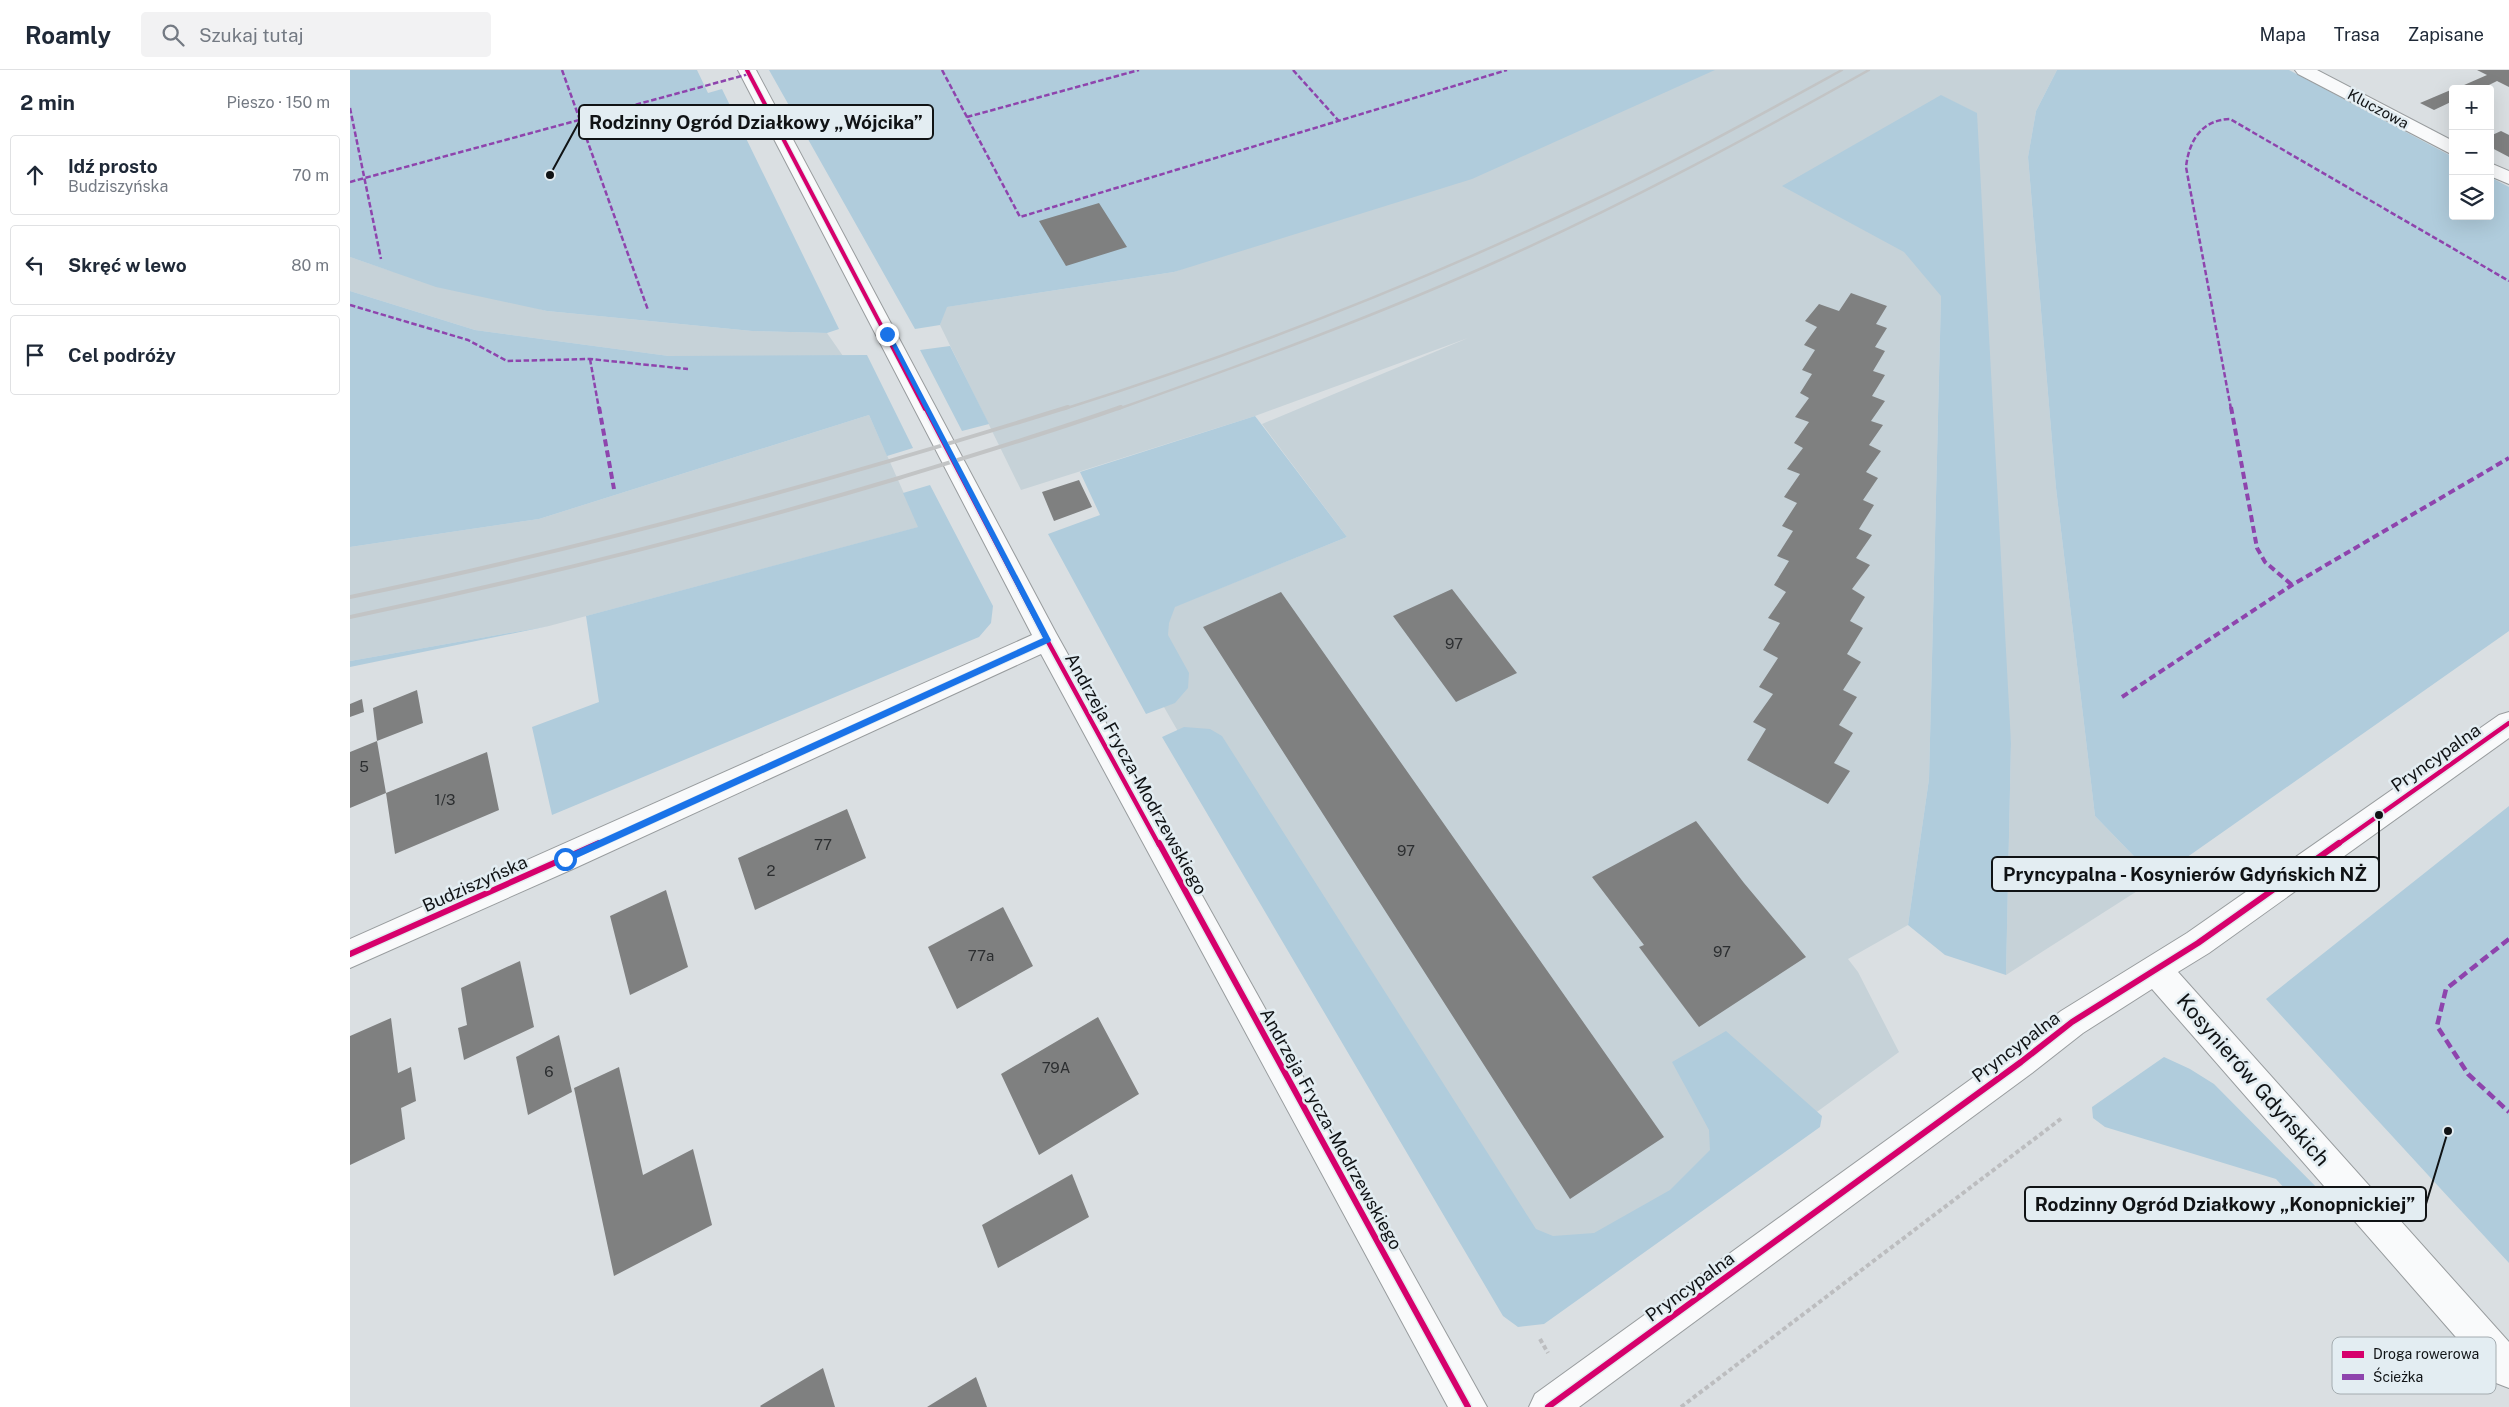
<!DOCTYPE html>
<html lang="pl">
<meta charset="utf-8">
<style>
body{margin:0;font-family:"Public Sans",sans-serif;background:#f2f2f3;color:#1f2937}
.controls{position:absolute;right:15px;top:15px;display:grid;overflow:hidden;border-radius:5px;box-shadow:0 5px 20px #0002}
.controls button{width:45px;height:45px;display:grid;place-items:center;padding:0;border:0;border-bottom:1px solid #e0e1e3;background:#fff;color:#1f2937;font:25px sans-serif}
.stop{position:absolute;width:15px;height:15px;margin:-11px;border:4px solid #1a73e8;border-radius:50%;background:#fff}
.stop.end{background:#1a73e8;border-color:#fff;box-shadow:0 1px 5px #0008}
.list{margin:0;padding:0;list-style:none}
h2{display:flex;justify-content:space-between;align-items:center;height:65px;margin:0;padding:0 20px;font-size:21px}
h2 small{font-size:16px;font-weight:400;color:#747a83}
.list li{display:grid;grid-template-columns:32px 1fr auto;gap:15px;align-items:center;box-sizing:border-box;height:80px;margin:0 10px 10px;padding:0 10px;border:1px solid #e0e1e3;border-radius:5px}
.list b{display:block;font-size:19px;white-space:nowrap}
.list p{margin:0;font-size:16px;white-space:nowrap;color:#747a83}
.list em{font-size:16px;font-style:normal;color:#747a83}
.icon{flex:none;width:28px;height:28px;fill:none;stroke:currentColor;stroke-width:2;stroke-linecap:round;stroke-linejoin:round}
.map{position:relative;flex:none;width:2159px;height:1337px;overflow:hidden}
header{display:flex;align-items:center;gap:30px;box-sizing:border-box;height:70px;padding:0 25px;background:#fff;border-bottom:1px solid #e0e1e3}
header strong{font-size:24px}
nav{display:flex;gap:28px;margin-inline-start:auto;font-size:18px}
.search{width:350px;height:45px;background:#f2f2f3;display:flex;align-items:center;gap:12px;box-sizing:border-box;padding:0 18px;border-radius:5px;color:#747a83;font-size:19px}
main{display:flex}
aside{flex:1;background:#fff}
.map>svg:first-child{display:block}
</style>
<header>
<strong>Roamly</strong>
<div class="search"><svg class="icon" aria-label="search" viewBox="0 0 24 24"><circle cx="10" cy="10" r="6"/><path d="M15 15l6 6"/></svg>Szukaj tutaj</div>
<nav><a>Mapa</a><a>Trasa</a><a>Zapisane</a></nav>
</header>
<main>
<aside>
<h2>2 min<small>Pieszo · 150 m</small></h2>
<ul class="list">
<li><svg class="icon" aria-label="ahead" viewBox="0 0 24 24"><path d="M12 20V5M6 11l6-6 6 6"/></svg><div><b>Idź prosto</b><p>Budziszyńska</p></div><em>70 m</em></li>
<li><svg class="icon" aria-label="left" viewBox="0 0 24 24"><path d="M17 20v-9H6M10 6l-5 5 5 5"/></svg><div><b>Skręć w lewo</b></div><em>80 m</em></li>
<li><svg class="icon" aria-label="arrive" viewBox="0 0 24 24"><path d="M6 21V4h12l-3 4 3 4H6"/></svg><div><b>Cel podróży</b></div></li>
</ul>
</aside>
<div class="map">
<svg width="2159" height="1337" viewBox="0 0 2159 1337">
<rect width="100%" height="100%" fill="#dadfe2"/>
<path fill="#c6d2d8" d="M1364 0H1707L1686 41 1678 87 1706 418 1745 746 1806 809 1656 905 1661 673 1591 226 1579 709 1558 855 1498 889 1508 902 1549 982 1193 1242 1161 1239 769 559 997 467 912 354 1118 268 905 346 671 420 590 255 596 237 824 202Z
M0 187 38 200 197 241 402 261 477 263 493 286H319L125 260 0 221Z
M519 345 569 457 199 556 0 591V477L189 449Z"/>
<path fill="#b0ccdc" d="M0 0H347L358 23 372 19 489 259 477 263 402 261 197 241 86 217 0 187Z
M419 0H1365L1122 109 824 202 597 237 590 255 565 259Z
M1707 0H1939L2103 87V146H2140V107L2159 117V561L1806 809 1745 746 1706 418 1678 87 1686 41Z
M1591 25 1627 43 1661 673 1656 905 1595 885 1558 855 1579 709 1591 226 1554 182 1432 116Z
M0 221 125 260 319 286 517 285 563 378 537 386 519 345 189 449 0 477Z
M600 276 639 354 612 361 570 280Z
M905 346 997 467 825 537 819 553 818 565 839 603 838 618 825 633 796 644 698 464 750 445 730 402Z
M580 415 643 536 641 553 629 567 202 745 182 657 249 632 236 546 568 457 553 423Z
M199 556 0 597V591Z
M834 657 860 659 872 666 1186 1159 1203 1166 1244 1163 1320 1120 1360 1080 1359 1060 1322 992 1376 961 1472 1046 1470 1057 1194 1254 1168 1257 1153 1246 812 667Z
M2159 736V1193L1916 929Z
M1814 987 1840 999 1864 1014 1981 1132 1956 1142 1926 1109 1755 1057 1743 1048 1742 1037Z"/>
<path fill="#7f8080" d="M2127 0H2159V17L2147 11 2131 19H2105L2137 5Z
M2103 19V31L2084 40 2070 33Z
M2151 61 2159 65V87L2140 77V66Z
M749 133 777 177 716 196 689 151Z
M1501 223 1537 236 1526 254 1537 258 1525 277 1535 281 1523 301 1535 305 1522 326 1535 331 1521 351 1533 355 1519 375 1531 381 1516 402 1528 408 1513 430 1524 435 1509 459 1522 465 1506 488 1520 495 1502 519 1515 527 1500 551 1513 558 1497 584 1511 592 1493 620 1507 627 1489 655 1503 663 1484 693 1500 701 1478 734 1397 690 1416 659 1403 652 1423 624 1409 617 1428 588 1413 580 1430 553 1418 548 1436 522 1424 515 1439 491 1427 486 1443 461 1432 456 1447 433 1434 427 1450 404 1437 399 1453 378 1444 373 1459 352 1445 347 1459 328 1450 323 1462 304 1452 300 1465 280 1454 275 1467 257 1455 251 1469 234 1489 241Z
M729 410 742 437 704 451 692 422Z
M1102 519 1167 603 1106 632 1043 546Z
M931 522 1314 1067 1220 1129 853 557Z
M67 620 73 653 27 671 23 638Z
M12 629 14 642 0 647V634Z
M27 671 36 723 0 738V682Z
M137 682 149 740 45 784 36 723Z
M497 739 516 788 405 840 388 788Z
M1346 751 1394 813 1456 887 1349 957 1289 877 1294 875 1242 807Z
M316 820 338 897 280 925 260 846Z
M653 837 683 896 607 939 578 877Z
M170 891 184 957 114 990 108 958 117 955 111 918Z
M748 947 789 1024 689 1085 651 1004Z
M41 948 48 1003 61 997 66 1031 51 1038 55 1069 0 1095V966Z
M209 965 222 1022 178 1045 166 987Z
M269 997 293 1105 343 1079 362 1155 264 1206 224 1018Z
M722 1104 739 1147 648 1198 632 1155Z
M473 1298 485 1337H411L410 1336Z
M626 1307 637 1337H577Z"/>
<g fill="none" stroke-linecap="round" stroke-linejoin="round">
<defs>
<path id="minor" d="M388 0H406L706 563 1137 1337H1098L691 584 225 798 0 898V869L682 565Z
M1945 0H1967L2103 71V85L1948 4Z
M2140 93 2159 101V114L2140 106Z
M2159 642V668L1859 883 1828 902 2159 1272V1318L2146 1313 1802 919 1733 963 1682 1003 1229 1337H1179L1185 1324 1660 981 1711 941 1837 863 2149 645Z"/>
</defs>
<use href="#minor" stroke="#989c9e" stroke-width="2"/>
<path stroke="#bcbdbf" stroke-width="4" stroke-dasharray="4.5 3" stroke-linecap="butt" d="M1190 1269 1198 1283
M1331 1337 1712 1048"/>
<use href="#minor" fill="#f9fafb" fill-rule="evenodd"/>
<path stroke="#c2c4c5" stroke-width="2.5" d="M714 339C894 282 1072 212 1242 131 1327 91 1410 45 1492 0
M768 339C897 293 1026 246 1150 190 1277 133 1398 68 1519 0"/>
<path stroke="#c2c4c5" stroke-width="4" d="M0 527C243 477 481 411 718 337
M0 547C185 508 368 462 549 408 624 385 698 363 771 337"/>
<path stroke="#8e44ad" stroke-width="2.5" stroke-dasharray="5.5 2.5" stroke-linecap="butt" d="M212 0 298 240
M592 0 670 147 1157 0
M943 0 988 50
M0 38 31 189
M617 47 789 0
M0 112 399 4
M0 235 118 270 157 291 240 289 338 299
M240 289 249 339
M1881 339 1836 97C1839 71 1851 50 1880 49L2159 211"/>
<path stroke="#8e44ad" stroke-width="4" stroke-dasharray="7 4" stroke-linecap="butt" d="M249 337 264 419
M1881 337 1907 478 1915 492 1942 515
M1772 627 1942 515 2159 388"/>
<path stroke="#8e44ad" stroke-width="4.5" stroke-dasharray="9 4.5" stroke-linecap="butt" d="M2159 869 2096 919 2087 956 2118 1004 2159 1042"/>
<defs>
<path id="cycleway-far2" d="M397 0 575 339"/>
<path id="cycleway-far1" d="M575 337 697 570 809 775
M247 775 697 570
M1987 775 2159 653"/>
<path id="cycleway" d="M809 773 1118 1337
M0 884 249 773
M1198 1337 1671 992 1722 952 1848 873 1989 773"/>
</defs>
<use href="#cycleway-far2" stroke="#e3edf2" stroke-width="6"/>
<use href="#cycleway-far1" stroke="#e3edf2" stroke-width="8"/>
<use href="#cycleway" stroke="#e3edf2" stroke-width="9"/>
<use href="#cycleway-far2" stroke="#d6006c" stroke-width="4"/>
<use href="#cycleway-far1" stroke="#d6006c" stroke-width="4.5"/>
<use href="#cycleway" stroke="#d6006c" stroke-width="6"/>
</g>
<path fill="#1a73e8" d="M535 262 541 264 701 570 700 572 218 792H212V787L693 568Z"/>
<g text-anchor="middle" stroke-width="5" stroke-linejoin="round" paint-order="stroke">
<g font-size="15" fill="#101315" stroke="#e3edf2">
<text transform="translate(2028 39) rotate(28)" y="5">Kluczowa</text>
</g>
<g font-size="15" fill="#2c2e30">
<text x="1104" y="579">97</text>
<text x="14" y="702">5</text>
<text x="95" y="735">1/3</text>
<text x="473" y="780">77</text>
<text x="1056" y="786">97</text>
<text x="421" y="806">2</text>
<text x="1372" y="887">97</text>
<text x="631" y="891">77a</text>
<text x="706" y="1003">79A</text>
<text x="199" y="1007">6</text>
</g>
<g font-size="18" fill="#101315" stroke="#e3edf2">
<text transform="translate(2086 688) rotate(-35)" y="6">Pryncypalna</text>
<text transform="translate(786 704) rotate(61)" y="6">Andrzeja Frycza-Modrzewskiego</text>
<text transform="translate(125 814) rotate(-24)" y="6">Budziszyńska</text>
<text transform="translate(1666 977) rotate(-37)" y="6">Pryncypalna</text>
<text transform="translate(981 1059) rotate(61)" y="6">Andrzeja Frycza-Modrzewskiego</text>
<text transform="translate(1340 1217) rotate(-36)" y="6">Pryncypalna</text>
</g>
<g font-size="21" fill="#101315" stroke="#e3edf2">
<text transform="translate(1903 1010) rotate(49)" y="7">Kosynierów Gdyńskich</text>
</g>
</g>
<rect x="1982" y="1267" width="164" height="57" rx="8" fill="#e3edf2" stroke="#a4acb0" stroke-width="1"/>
<rect x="1992" y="1281" width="22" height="7" fill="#d6006c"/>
<rect x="1992" y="1304" width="22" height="6" fill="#8e44ad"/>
<g font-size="14" fill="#101315">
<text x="2023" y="1289">Droga rowerowa</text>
<text x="2023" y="1312">Ścieżka</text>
</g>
<path fill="none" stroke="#101315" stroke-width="2" d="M200 105L229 52M2029 745L2029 804M2098 1061L2076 1134"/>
<g fill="#101315" stroke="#e3edf2" stroke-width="2">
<circle cx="200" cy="105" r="5"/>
<circle cx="2029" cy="745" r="5"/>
<circle cx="2098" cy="1061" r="5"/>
</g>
<g fill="#e3edf2" stroke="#101315" stroke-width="2">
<rect x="229" y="35" width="354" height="34" rx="5"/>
<rect x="1642" y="787" width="387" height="34" rx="5"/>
<rect x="1675" y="1117" width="401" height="34" rx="5"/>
</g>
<g font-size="19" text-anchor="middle" font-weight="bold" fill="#101315">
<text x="406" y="59">Rodzinny Ogród Działkowy „Wójcika”</text>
<text x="1835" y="811">Pryncypalna - Kosynierów Gdyńskich NŻ</text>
<text x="1875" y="1141">Rodzinny Ogród Działkowy „Konopnickiej”</text>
</g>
</svg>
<div class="controls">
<button>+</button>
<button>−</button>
<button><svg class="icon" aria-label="layers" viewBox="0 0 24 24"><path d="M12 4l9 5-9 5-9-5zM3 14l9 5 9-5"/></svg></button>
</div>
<div class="stop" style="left:215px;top:789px"></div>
<div class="stop end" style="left:537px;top:264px"></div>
</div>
</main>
